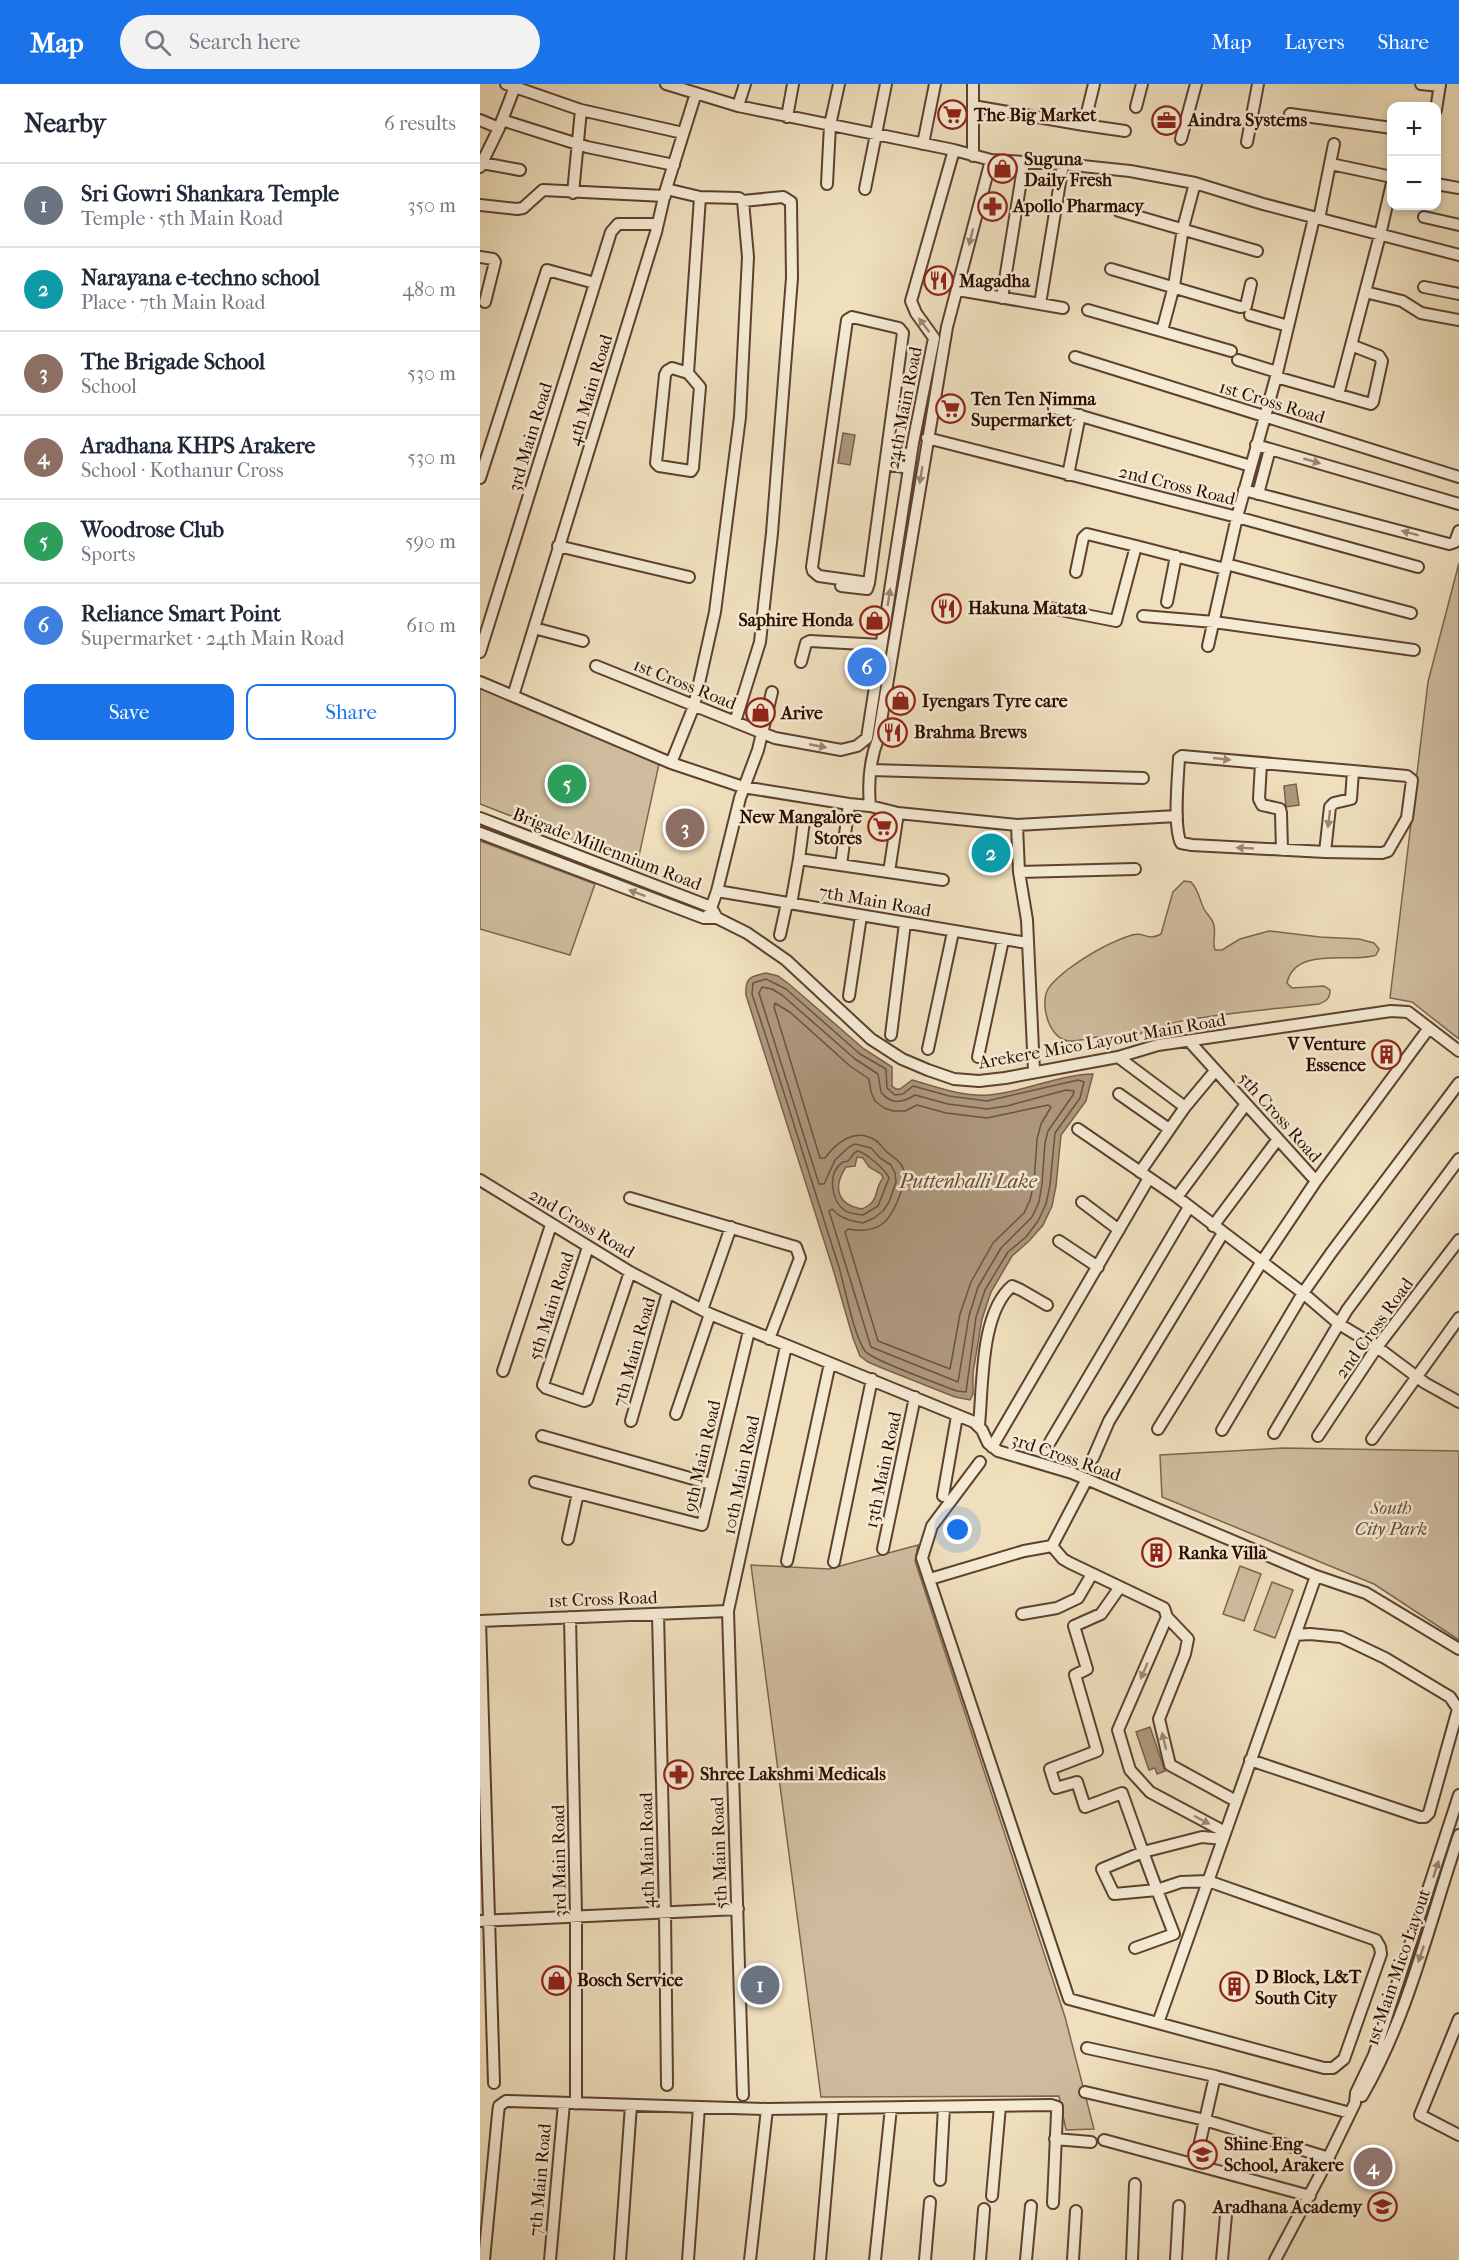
<!DOCTYPE html>
<meta charset="utf-8">
<style>
body{margin:0;font-family:"IM FELL French Canon",serif;background:#f2f2f3;color:#1f2937}
.controls{position:absolute;right:18px;top:18px;display:grid;overflow:hidden;border-radius:12px;box-shadow:0 3px 9px #0003}
.controls button{width:54px;height:54px;display:grid;place-items:center;padding:0;border:0;border-bottom:2px solid #e0e1e3;background:#fff;color:#1f2937;font:30px sans-serif}
.you{position:absolute;left:478px;top:1446px;width:21px;height:21px;margin:-15px;border:4px solid #fff;border-radius:50%;background:#1a73e8;box-shadow:0 0 0 9px #1a73e833}
.badge{display:grid;place-items:center;width:39px;height:39px;border-radius:50%;background:#1a73e8;color:#fff;font-size:20px;font-weight:700}
.pin{position:absolute;translate:-50% -50%;border:3px solid #fff;box-shadow:0 2px 6px #0006}
.list{margin:0;padding:0;list-style:none}
h2{display:flex;justify-content:space-between;align-items:center;height:78px;margin:0;padding:0 24px;font-size:26px}
h2 small{font-size:20px;font-weight:400;color:#747a83}
.list li{display:grid;grid-template-columns:39px 1fr auto;gap:18px;align-items:center;box-sizing:border-box;height:84px;padding:0 24px;border-top:2px solid #e0e1e3}
.list b{display:block;font-size:22px;white-space:nowrap}
.list p{margin:0;font-size:20px;white-space:nowrap;color:#747a83}
.list em{font-size:20px;font-style:normal;color:#747a83}
.actions{display:flex;gap:12px;padding:18px 24px}
.actions a{flex:1;padding:14px 0;border:2px solid #1a73e8;border-radius:12px;text-align:center;font-size:21px;color:#1a73e8}
.actions .main{background:#1a73e8;color:#fff}
.icon{flex:none;width:33px;height:33px;fill:none;stroke:currentColor;stroke-width:2;stroke-linecap:round;stroke-linejoin:round}
.map{position:relative;flex:none;width:979px;height:2176px;overflow:hidden}
header{display:flex;align-items:center;gap:36px;box-sizing:border-box;height:84px;padding:0 30px;background:#1a73e8;color:#fff}
header strong{font-size:28px}
nav{display:flex;gap:33px;margin-inline-start:auto;font-size:21px}
.search{width:420px;height:54px;background:#f2f2f3;display:flex;align-items:center;gap:15px;box-sizing:border-box;padding:0 21px;border-radius:33px;color:#747a83;font-size:22px}
main{display:flex}
aside{flex:1;background:#fff}
.map>svg:first-child{display:block}
</style>
<header>
<strong>Map</strong>
<div class="search"><svg class="icon" aria-label="search" viewBox="0 0 24 24"><circle cx="10" cy="10" r="6"/><path d="M15 15l6 6"/></svg>Search here</div>
<nav><a>Map</a><a>Layers</a><a>Share</a></nav>
</header>
<main>
<aside>
<h2>Nearby<small>6 results</small></h2>
<ul class="list">
<li><span class="badge" style="background:#6b7280">1</span><div><b>Sri Gowri Shankara Temple</b><p>Temple · 5th Main Road</p></div><em>350 m</em></li>
<li><span class="badge" style="background:#0f9aa8">2</span><div><b>Narayana e-techno school</b><p>Place · 7th Main Road</p></div><em>480 m</em></li>
<li><span class="badge" style="background:#8d6e63">3</span><div><b>The Brigade School</b><p>School</p></div><em>530 m</em></li>
<li><span class="badge" style="background:#8d6e63">4</span><div><b>Aradhana KHPS Arakere</b><p>School · Kothanur Cross</p></div><em>530 m</em></li>
<li><span class="badge" style="background:#2e9e5b">5</span><div><b>Woodrose Club</b><p>Sports</p></div><em>590 m</em></li>
<li><span class="badge" style="background:#3f7fe0">6</span><div><b>Reliance Smart Point</b><p>Supermarket · 24th Main Road</p></div><em>610 m</em></li>
</ul>
<div class="actions"><a class="main">Save</a><a>Share</a></div>
</aside>
<div class="map">
<svg width="979" height="2176" viewBox="0 0 979 2176">
<rect width="100%" height="100%" fill="#efdfbd"/>
<filter id="stains"><feTurbulence type="fractalNoise" baseFrequency=".00333" numOctaves="4"/><feColorMatrix values="0 0 0 0 .2 0 0 0 0 .09 0 0 0 0 .02 0 0 0 .5 -.17"/></filter>
<radialGradient id="worn" r=".72"><stop offset=".6" stop-color="#630" stop-opacity="0"/><stop offset="1" stop-color="#630" stop-opacity=".3"/></radialGradient>
<path fill="#cebb9d" stroke="#7d644e" stroke-width="1.5" d="M979 479V955L932 918 910 914 948 598Z
M0 604 179 680 157 781 0 720Z
M0 757 115 800 90 871 0 845Z
M704 797 711 798C719 806 719 815 724 825 727 831 733 834 734 842 736 850 732 858 735 866H742L760 855 789 847 840 853 879 855 894 859 899 865 896 871C873 880 815 861 807 899L812 904 844 902 850 906C850 914 847 917 839 920 795 925 751 928 707 936 689 939 672 947 654 951 642 953 629 952 617 953 609 954 599 957 590 957 570 957 559 921 568 905 572 898 581 891 587 886 606 872 630 858 652 851 665 847 667 858 681 850L693 808Z
M804 1364 979 1367V1556L894 1500 682 1413 680 1371Z
M438 1461 435 1477 585 1933 614 2045 586 2046 579 2012 341 2013 271 1481 349 1485Z
M760 1482 781 1490 764 1537 743 1530Z
M792 1498 813 1506 795 1554 774 1546Z"/>
<path fill="#ad977d" stroke="#795f4b" stroke-width="1.5" fill-rule="evenodd" d="M363 349 375 351 370 381 358 379Z
M816 700 819 721 806 723 804 702Z
M286 889 298 892 309 900 384 965 412 983V1002L416 1005H420L432 996C456 1003 483 1013 509 1011 544 1008 577 991 613 990L606 1017 581 1051 576 1102 572 1122 563 1141 549 1157 532 1172 511 1208 502 1235 493 1289V1310L490 1316 475 1313 402 1284 388 1278 380 1272 373 1254 353 1185 266 911C265 894 270 892 286 889ZM377 1073 383 1074 389 1083 401 1090 403 1094C393 1106 401 1117 382 1125 358 1121 352 1104 366 1083L375 1082Z
M670 1643 685 1687 677 1690 675 1684 669 1686 656 1648Z"/>
<g fill="none" stroke-linecap="round" stroke-linejoin="round">
<path stroke="#6c523e" stroke-width="1.5" d="M286 895 306 905 380 970 406 985 407 1004 415 1011 423 1010 433 1002 469 1012 507 1017 598 996 604 998 600 1014 575 1049 570 1101 566 1120 558 1137 546 1153 528 1168 505 1206 496 1233 486 1308 477 1307C462 1301 391 1276 385 1267 373 1250 365 1202 358 1180 329 1090 302 1000 272 910L273 899Z
M282 903 292 905 302 911 375 975 398 990 401 1008C411 1021 422 1019 435 1011L468 1020 507 1025 527 1022 586 1006 594 1007 593 1011 568 1047 565 1059 562 1100 559 1118 552 1133 521 1164 498 1203 489 1232 478 1298 391 1263 349 1127 352 1125 360 1132 369 1136 383 1139 394 1134 403 1127 409 1118 416 1098 415 1089 411 1081 400 1074 391 1064 375 1060 369 1063 355 1076 344 1100H339L279 909Z
M295 919 311 929 370 982 389 995 391 1008 395 1017 404 1024 413 1027H425L437 1021 466 1029 507 1034 568 1021 571 1023 561 1040 557 1055 554 1099 550 1116 544 1129 513 1159 491 1198 480 1230 470 1285 398 1257 365 1148 368 1145C401 1151 411 1136 421 1108 423 1102 426 1097 425 1090 423 1079 416 1075 408 1069 403 1065 400 1059 395 1056 375 1043 356 1059 345 1074H340L294 923Z
M378 1067C386 1069 406 1086 409 1094L398 1122 383 1131C377 1130 369 1130 364 1126 351 1116 347 1088 363 1078 365 1077 367 1078 368 1077 373 1073 371 1069 378 1067Z"/>
<defs>
<path id="minor" d="M26 0 101 26 203 49
M186 0 258 22 474 66 511 76 583 80 650 87 715 99 783 120 979 171
M941 0 960 2
M258 22 265 0
M493 22 604 41 614 0
M656 23 662 0
M956 26 960 0
M810 30 912 44
M307 33 313 0
M0 36 19 44
M22 36 107 63 194 81
M604 41 645 47
M701 55 716 0
M767 58 778 0
M443 60 455 0
M493 72V0
M2 79 40 86
M851 80 912 93
M0 83 19 44 36 0
M347 100 350 41 359 0
M956 100 979 104
M186 105 220 113 259 114 263 117 268 173 260 333 235 528 214 622 191 679
M385 105 406 0
M93 109 101 26
M0 121 37 125 43 124 63 106 185 112
M639 127 777 167
M944 133 979 141
M839 135 854 60
M0 173 13 175 15 178 5 218
M631 185 760 223 766 222 771 200
M944 203 979 210
M478 206 583 224
M885 208 922 217 941 229 979 236
M522 214 544 78
M560 220 583 80
M608 226 751 267
M770 231 808 242
M682 247 694 202 703 144 715 99
M595 273 979 393
M758 276 797 288
M192 284 208 289 220 303 213 384 211 387 179 382 176 379 185 291 187 287Z
M208 289 220 113
M796 293 891 320 893 318 902 277 899 272 871 261
M858 311 900 151 912 99
M574 324 771 382
M447 354 757 433 938 483
M776 361 979 420
M408 366 431 371
M406 380 429 384
M588 391 600 331
M0 394 67 186 115 199
M764 406 969 460 975 458 979 447
M778 410 790 365
M78 462 209 493
M746 480 931 529
M596 488 603 454 607 450 656 462
M361 502 387 505 389 499 423 249 419 244 372 233 367 236 332 483 333 487 339 492 389 499
M687 518 696 472
M570 524 636 537 656 462 745 485
M663 532 734 538 934 566
M54 544 103 557
M728 562 757 433 796 293 834 134
M0 568 131 148 138 140H178
M321 578 326 559 330 557 401 561
M116 582 295 654 361 666 377 662 387 654 433 359 454 254 436 229 431 217 474 66
M0 598 191 679 263 703 369 720 390 722 418 729 537 741 539 788 547 836 554 987
M33 612 176 148 186 105 216 9
M255 638 280 558 292 449 312 194 311 118 303 113 263 117
M781 679 779 715 782 721 800 725 801 729 802 766
M391 686 663 694
M390 722C388 700 390 675 398 655L467 243 511 76
M0 734 231 823 237 834
M537 741 697 732
M0 749 224 834H237
M845 768 850 723 854 719 871 715 873 687 702 672 699 674C698 694 693 743 701 759L712 761 845 768 902 769 908 767 927 734 932 696 927 692 873 687
M319 775 324 737
M361 781 369 720
M409 788 418 729
M539 788 655 785
M237 807 547 859
M311 820 319 775 463 796
M229 830 237 807 260 714 278 666 292 608
M237 834 267 849 306 876 391 955 422 975 448 986 474 995 499 997 525 994 638 973 678 961 911 927 928 928 979 967
M300 851 307 819
M369 912 381 832
M411 951 425 839
M709 957 836 1097 949 944
M448 965 473 848
M498 973 523 856
M638 973 705 1023 660 1088
M639 1010 689 1045
M705 1023 735 987
M598 1045 697 1113 823 1209 859 1240 897 1263 945 1299 979 1318
M0 1096 150 1188 230 1230 494 1338 502 1346 508 1359 518 1367 592 1389 836 1492 886 1509 979 1565
M697 1113 766 1020
M150 1114 316 1163 320 1174 289 1255
M602 1118 639 1146
M733 1142 798 1055
M579 1157 618 1183
M108 1163 63 1301 66 1304 104 1317 107 1316 150 1188
M222 1226 251 1143
M23 1287 71 1141
M196 1330 230 1230
M151 1337 188 1208
M499 1341C503 1302 500 1229 532 1202L541 1206 567 1221
M678 1345 781 1179 836 1097
M742 1346 823 1209 851 1169 979 999
M794 1349 867 1226 979 1075
M62 1352 231 1400
M838 1352 897 1263 979 1156
M892 1355 979 1234
M570 1358 709 1123
M512 1363 669 1094
M613 1374 629 1337 743 1149
M500 1378 452 1442 442 1474 589 1915 844 1984H853L864 1975 901 1870 900 1863 896 1856 728 1797 701 1798 677 1806 663 1768 722 1753 743 1755
M55 1398 222 1441 269 1247
M463 1412 477 1332
M88 1455 98 1409
M572 1462 583 1475 590 1479 684 1524 687 1533 708 1555 705 1570 679 1635 690 1681 756 1717
M403 1465 435 1313
M307 1477 350 1279
M354 1478 392 1295
M450 1495 544 1467 572 1462 607 1395
M640 1503 621 1530 594 1542 607 1585 595 1591 617 1667 570 1685 576 1704 597 1698 605 1723 642 1709 663 1768 622 1785 634 1810 677 1806 694 1850 655 1864
M178 1530 185 1828 187 2001
M542 1530 577 1524 598 1514 612 1490
M90 1533 96 1832V2020
M687 1533 638 1646 650 1686 670 1708 745 1748
M770 1676 940 1733H945L949 1729 978 1625 970 1613 905 1574 861 1553 830 1550 815 1551
M0 1837 258 1825
M979 1935 940 2031 979 2051
M678 1939 836 1492
M607 1964 735 1992 870 2029
M14 1999 0 1537 248 1527
M605 2008 725 2036 849 2074
M263 2011 248 1527 306 1262
M882 2012C929 1931 949 1839 979 1751
M575 2055 611 2058
M624 2056 830 2112
M715 2080 735 1992
M460 2096 464 2023
M512 2112 520 2022
M4 2176 18 2030 19 2022 26 2017 287 2025 571 2021 577 2023V2029L573 2119
M70 2176 84 2019
M140 2176 151 2021
M208 2176 219 2023
M270 2176 287 2025
M340 2176 353 2025
M395 2176 411 2024
M445 2176 450 2118
M500 2176 504 2125
M546 2176 551 2122
M593 2176 596 2127
M652 2176 655 2100
M696 2176 699 2122
M742 2176 746 2131
M795 2176 839 2093 875 2019 876 2009 894 1971 979 1711"/>
</defs>
<use href="#minor" stroke="#5d412f" stroke-width="14"/>
<use href="#minor" stroke="#f5ead4" stroke-width="10"/>
</g>
<defs><path id="oneway-solid" d="M-6-.8H1V-3.2L6.5 0L1 3.2V.8H-6Z" transform="scale(1.5)"/></defs>
<g fill="#9b8675">
<use href="#oneway-solid" transform="translate(491 153) rotate(104)"/>
<use href="#oneway-solid" transform="translate(444 241) rotate(-127)"/>
<use href="#oneway-solid" transform="translate(832 377) rotate(16)"/>
<use href="#oneway-solid" transform="translate(441 391) rotate(99)"/>
<use href="#oneway-solid" transform="translate(930 449) rotate(-165)"/>
<use href="#oneway-solid" transform="translate(409 513) rotate(-81)"/>
<use href="#oneway-solid" transform="translate(338 662) rotate(11)"/>
<use href="#oneway-solid" transform="translate(742 675) rotate(6)"/>
<use href="#oneway-solid" transform="translate(849 735) rotate(97)"/>
<use href="#oneway-solid" transform="translate(765 764) rotate(-177)"/>
<use href="#oneway-solid" transform="translate(157 809) rotate(-159)"/>
<use href="#oneway-solid" transform="translate(664 1587) rotate(114)"/>
<use href="#oneway-solid" transform="translate(684 1657) rotate(-104)"/>
<use href="#oneway-solid" transform="translate(722 1736) rotate(28)"/>
<use href="#oneway-solid" transform="translate(956 1785) rotate(-72)"/>
<use href="#oneway-solid" transform="translate(941 1870) rotate(109)"/>
</g>
<defs>
<symbol id="supermarket-ring" viewBox="-11 -11 22 22"><circle r="9.5" fill="#f5ead4" stroke="#8f2418" stroke-width="1.5"/><path d="M-6-5.5h2.5l.6 2H6L4.5 2H-2.5L-4.4-4H-6ZM-1.5 3.2a1.3 1.3 0 1 0 .1 0ZM3 3.2a1.3 1.3 0 1 0 .1 0Z" fill="#8f2418"/></symbol>
<symbol id="office-ring" viewBox="-11 -11 22 22"><circle r="9.5" fill="#f5ead4" stroke="#8f2418" stroke-width="1.5"/><path d="M-6-3h4V-5.5h4V-3h4V5H-6ZM-1-4.5V-3h2v-1.5ZM-6 0V1H6V0Z" fill="#8f2418"/></symbol>
<symbol id="shop-ring" viewBox="-11 -11 22 22"><circle r="9.5" fill="#f5ead4" stroke="#8f2418" stroke-width="1.5"/><path d="M-5-2.5h2.3a2.7 3.5 0 0 1 5.4 0H5L5.5 6h-11ZM-1.5-2.5h3a1.5 2.3 0 0 0-3 0Z" fill="#8f2418"/></symbol>
<symbol id="pharmacy-ring" viewBox="-11 -11 22 22"><circle r="9.5" fill="#f5ead4" stroke="#8f2418" stroke-width="1.5"/><path d="M-2-6h4v4h4v4h-4v4h-4v-4h-4v-4h4Z" fill="#8f2418"/></symbol>
<symbol id="restaurant-ring" viewBox="-11 -11 22 22"><circle r="9.5" fill="#f5ead4" stroke="#8f2418" stroke-width="1.5"/><path d="M-5-6h1v4h1v-4h1v4h1v-4h1v5L-1.5 .5V6h-2V.5L-5-1ZM5-6V6H3V1.5H1.5Q1.5-4 5-6Z" fill="#8f2418"/></symbol>
<symbol id="building-ring" viewBox="-11 -11 22 22"><circle r="9.5" fill="#f5ead4" stroke="#8f2418" stroke-width="1.5"/><path d="M-4-6H4V6H1V3H-1V6H-4ZM-2.5-4.3h1.7v1.8h-1.7ZM.8-4.3h1.7v1.8H.8ZM-2.5-1h1.7V.8h-1.7ZM.8-1h1.7V.8H.8Z" fill="#8f2418"/></symbol>
<symbol id="school-ring" viewBox="-11 -11 22 22"><circle r="9.5" fill="#f5ead4" stroke="#8f2418" stroke-width="1.5"/><path d="M0-5L7-2L0 1L-7-2ZM-4 1L0 2.5L4 1V4Q0 6-4 4Z" fill="#8f2418"/></symbol>
</defs>
<g fill-rule="evenodd">
<use href="#supermarket-ring" x="456" y="14" width="33" height="33"/>
<use href="#office-ring" x="670" y="20" width="33" height="33"/>
<use href="#shop-ring" x="506" y="68" width="33" height="33"/>
<use href="#pharmacy-ring" x="496" y="106" width="33" height="33"/>
<use href="#restaurant-ring" x="442" y="180" width="33" height="33"/>
<use href="#supermarket-ring" x="454" y="308" width="33" height="33"/>
<use href="#restaurant-ring" x="450" y="508" width="33" height="33"/>
<use href="#shop-ring" x="378" y="520" width="33" height="33"/>
<use href="#shop-ring" x="404" y="600" width="33" height="33"/>
<use href="#shop-ring" x="264" y="612" width="33" height="33"/>
<use href="#restaurant-ring" x="396" y="632" width="33" height="33"/>
<use href="#supermarket-ring" x="386" y="726" width="33" height="33"/>
<use href="#building-ring" x="890" y="954" width="33" height="33"/>
<use href="#building-ring" x="660" y="1452" width="33" height="33"/>
<use href="#pharmacy-ring" x="182" y="1674" width="33" height="33"/>
<use href="#shop-ring" x="60" y="1880" width="33" height="33"/>
<use href="#building-ring" x="738" y="1886" width="33" height="33"/>
<use href="#school-ring" x="706" y="2054" width="33" height="33"/>
<use href="#school-ring" x="886" y="2106" width="33" height="33"/>
</g>
<g text-anchor="middle" stroke-width="5" stroke-linejoin="round" paint-order="stroke">
<g font-size="18" font-weight="bold" fill="#2c0c00" stroke="#f5ead4" text-anchor="start">
<text x="494" y="37">The Big Market</text>
<text x="708" y="42">Aindra Systems</text>
<text x="544" y="81">Suguna<tspan x="544" dy="21">Daily Fresh</tspan></text>
<text x="533" y="128">Apollo Pharmacy</text>
<text x="479" y="203">Magadha</text>
<text x="491" y="321">Ten Ten Nimma<tspan x="491" dy="21">Supermarket</tspan></text>
<text x="488" y="530">Hakuna Matata</text>
<text x="373" y="542" text-anchor="end">Saphire Honda</text>
<text x="442" y="623">Iyengars Tyre care</text>
<text x="301" y="635">Arive</text>
<text x="434" y="654">Brahma Brews</text>
<text x="382" y="739" text-anchor="end">New Mangalore<tspan x="382" dy="21">Stores</tspan></text>
<text x="886" y="966" text-anchor="end">V Venture<tspan x="886" dy="21">Essence</tspan></text>
<text x="698" y="1475">Ranka Villa</text>
<text x="220" y="1696">Shree Lakshmi Medicals</text>
<text x="775" y="1899">D Block, L&amp;T<tspan x="775" dy="21">South City</tspan></text>
<text x="97" y="1902">Bosch Service</text>
<text x="744" y="2066">Shine Eng<tspan x="744" dy="21">School, Arakere</tspan></text>
<text x="882" y="2129" text-anchor="end">Aradhana Academy</text>
</g>
<g font-size="18" fill="#2c0c00" stroke="#f5ead4">
<text transform="translate(110 306) rotate(-73)" y="6">4th Main Road</text>
<text transform="translate(792 318) rotate(17)" y="6">1st Cross Road</text>
<text transform="translate(424 324) rotate(-79)" y="6">24th Main Road</text>
<text transform="translate(50 353) rotate(-73)" y="6">3rd Main Road</text>
<text transform="translate(697 401) rotate(14)" y="6">2nd Cross Road</text>
<text transform="translate(205 600) rotate(22)" y="6">1st Cross Road</text>
<text transform="translate(127 765) rotate(21)" y="6">Brigade Millennium Road</text>
<text transform="translate(395 817) rotate(10)" y="6">7th Main Road</text>
<text transform="translate(622 957) rotate(-10)" y="6">Arekere Mico Layout Main Road</text>
<text transform="translate(800 1033) rotate(48)" y="6">5th Cross Road</text>
<text transform="translate(102 1139) rotate(31)" y="6">2nd Cross Road</text>
<text transform="translate(71 1222) rotate(-72)" y="6">5th Main Road</text>
<text transform="translate(894 1244) rotate(-54)" y="6">2nd Cross Road</text>
<text transform="translate(154 1268) rotate(-74)" y="6">7th Main Road</text>
<text transform="translate(222 1372) rotate(-77)" y="6">9th Main Road</text>
<text transform="translate(586 1373) rotate(19)" y="6">3rd Cross Road</text>
<text transform="translate(403 1386) rotate(-78)" y="6">13th Main Road</text>
<text transform="translate(261 1391) rotate(-78)" y="6">10th Main Road</text>
<text transform="translate(123 1515) rotate(-2)" y="6">1st Cross Road</text>
<text transform="translate(167 1766) rotate(-91)" y="6">4th Main Road</text>
<text transform="translate(239 1769) rotate(-92)" y="6">5th Main Road</text>
<text transform="translate(79 1777) rotate(-91)" y="6">3rd Main Road</text>
<text transform="translate(918 1883) rotate(-71)" y="6">1st Main Mico Layout</text>
<text transform="translate(60 2096) rotate(-85)" y="6">7th Main Road</text>
</g>
<g font-size="18" font-style="italic" fill="#654937" stroke="#f5ead4">
<text x="911" y="1430">South<tspan x="911" dy="21">City Park</tspan></text>
</g>
<g font-size="20" font-style="italic" fill="#664b38" stroke="#f5ead4">
<text x="488" y="1104">Puttenhalli Lake</text>
</g>
</g>
<rect width="100%" height="100%" filter="url(#stains)"/>
<rect width="100%" height="100%" fill="url(#worn)"/>
</svg>
<div class="controls">
<button>+</button>
<button>−</button>
</div>
<div class="you"></div>
<div class="pin badge" style="left:280px;top:1901px;background:#6b7280">1</div>
<div class="pin badge" style="left:511px;top:769px;background:#0f9aa8">2</div>
<div class="pin badge" style="left:205px;top:744px;background:#8d6e63">3</div>
<div class="pin badge" style="left:893px;top:2083px;background:#8d6e63">4</div>
<div class="pin badge" style="left:87px;top:700px;background:#2e9e5b">5</div>
<div class="pin badge" style="left:387px;top:583px;background:#3f7fe0">6</div>
</div>
</main>
